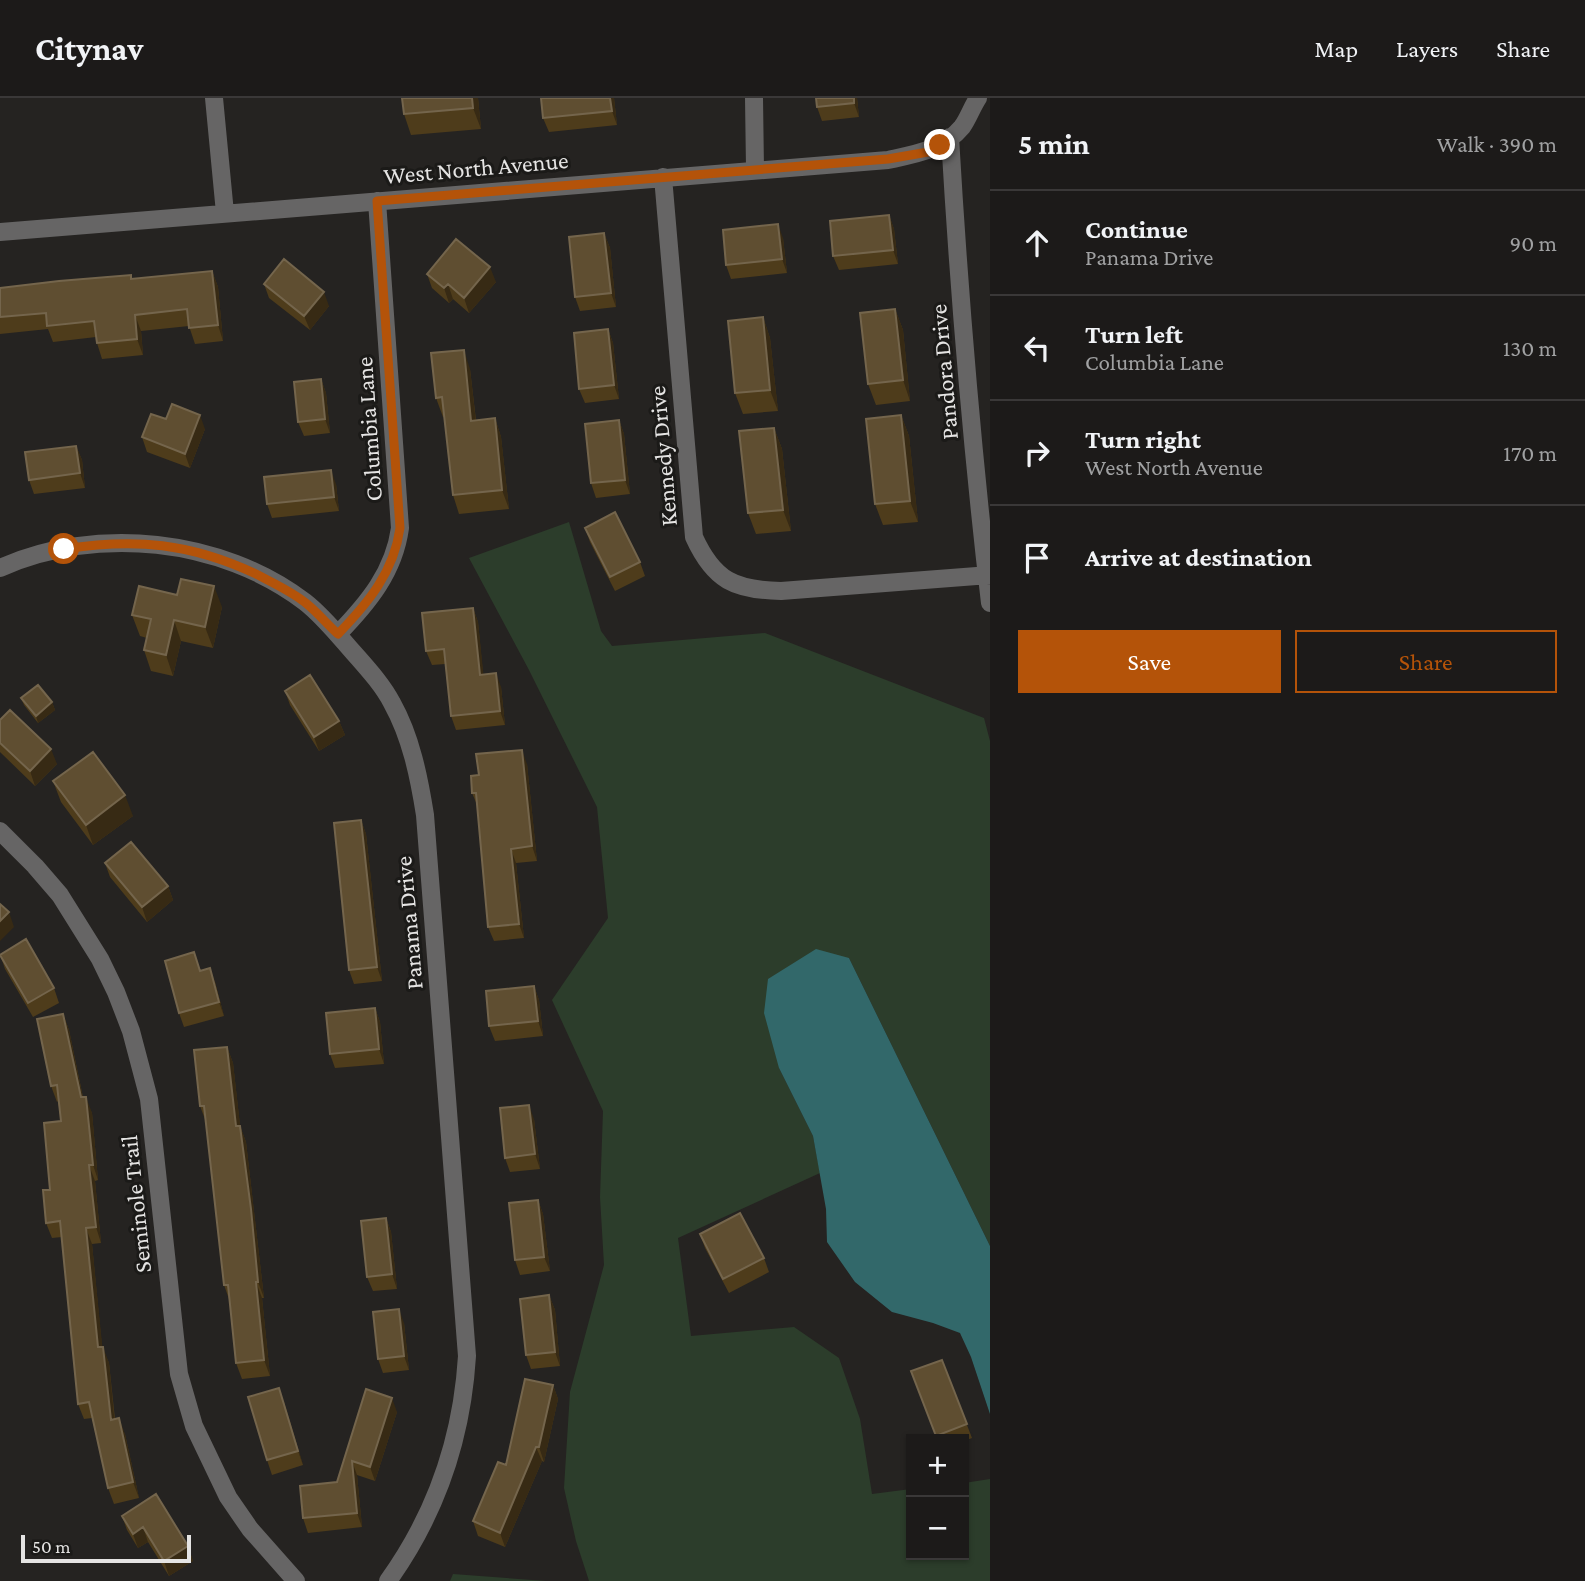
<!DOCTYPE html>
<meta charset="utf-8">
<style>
body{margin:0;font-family:"Crimson Pro",serif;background:#292726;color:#f1f3f6}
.controls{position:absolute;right:21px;bottom:21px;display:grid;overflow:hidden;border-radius:0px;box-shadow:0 2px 5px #0004}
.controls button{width:63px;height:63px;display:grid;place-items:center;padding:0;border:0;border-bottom:2px solid #3a3838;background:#1c1a19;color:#f1f3f6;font:35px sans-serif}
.scale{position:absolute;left:21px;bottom:18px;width:170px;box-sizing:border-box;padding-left:7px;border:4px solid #e5e4e3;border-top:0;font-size:19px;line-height:24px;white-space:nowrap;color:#e5e4e3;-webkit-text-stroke:5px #1b1a18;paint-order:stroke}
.stop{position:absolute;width:21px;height:21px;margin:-16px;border:5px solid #b45309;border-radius:50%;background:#fff}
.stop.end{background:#b45309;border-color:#fff;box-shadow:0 2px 7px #0008}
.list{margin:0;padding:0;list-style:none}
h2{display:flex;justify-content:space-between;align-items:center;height:91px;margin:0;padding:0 28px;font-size:30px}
h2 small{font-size:23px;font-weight:400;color:#a0a1a2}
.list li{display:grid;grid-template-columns:46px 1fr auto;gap:21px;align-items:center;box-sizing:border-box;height:105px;padding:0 28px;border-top:2px solid #3a3838}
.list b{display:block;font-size:26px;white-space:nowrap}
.list p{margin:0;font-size:23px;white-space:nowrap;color:#a0a1a2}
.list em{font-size:23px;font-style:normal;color:#a0a1a2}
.actions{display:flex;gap:14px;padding:21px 28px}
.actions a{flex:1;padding:16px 0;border:2px solid #b45309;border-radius:0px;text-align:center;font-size:24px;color:#b45309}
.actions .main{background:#b45309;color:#fff}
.icon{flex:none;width:38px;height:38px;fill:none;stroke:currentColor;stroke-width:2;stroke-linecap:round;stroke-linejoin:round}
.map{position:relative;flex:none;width:990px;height:1483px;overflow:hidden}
header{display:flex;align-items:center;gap:42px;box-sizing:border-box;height:98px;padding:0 35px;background:#1c1a19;border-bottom:2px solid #3a3838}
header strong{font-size:33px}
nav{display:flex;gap:38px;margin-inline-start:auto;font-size:24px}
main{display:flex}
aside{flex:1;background:#1c1a19}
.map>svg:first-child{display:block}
</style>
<header>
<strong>Citynav</strong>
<nav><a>Map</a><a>Layers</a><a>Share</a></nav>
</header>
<main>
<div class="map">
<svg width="990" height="1483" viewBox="0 0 990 1483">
<rect width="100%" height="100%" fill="#252321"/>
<path fill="#2c3d2b" d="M569 424 601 533 612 548 765 535 984 620 990 643V1148L849 860 779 970 813 1038 820 1075 678 1140 691 1238 794 1229 839 1260 860 1321 872 1396 911 1391V1457H964V1385L990 1381V1483H589L576 1443 564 1390 570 1294 604 1167 600 1099 603 1013 552 902 608 820 597 709 529 572 469 460Z
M453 1476 546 1483H450Z"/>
<path fill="#32686a" d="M816 851 849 860 990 1148V1316L971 1259 960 1235 933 1225 892 1214 855 1184 827 1144 826 1111 813 1038 779 970 764 915 768 881Z"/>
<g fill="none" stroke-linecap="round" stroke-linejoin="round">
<path stroke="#666565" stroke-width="18" d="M214 0 225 115
M754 0 755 71
M950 39C959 194 972 350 990 505
M663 79 694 439C714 483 735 492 781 493L990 477
M0 134 888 62C916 56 943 52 962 29 968 21 972 9 978 0
M0 470C96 427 221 440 305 504 323 518 338 537 353 554 367 570 382 586 392 605 411 639 419 679 425 717L467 1258C462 1340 436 1416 388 1483
M338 536C368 505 394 474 400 430L377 103
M0 733 35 768 60 797 100 861 116 894 131 933 149 1001 179 1276 194 1328 228 1399 250 1431 296 1483"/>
</g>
<path fill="#4e3c1b" d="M478 0 481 31 411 37 404 16Z
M541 0H614L617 27 549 34 543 20Z
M816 0H857L859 19 822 23 817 9Z
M889 117 894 131 898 166 839 172 833 158Z
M604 135 610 150 616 209 580 213 575 199Z
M783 140 787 175 731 181 726 167Z
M212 173 218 189 223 243 195 246 189 228 141 233 143 257 102 261 97 245 96 239 53 244 48 231 0 236V190L132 181Z
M427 176 496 184 469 215 453 201 449 205 432 190Z
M264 186 329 208 310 232 269 200Z
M895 211 903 232 910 303 876 307 868 286Z
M763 219 770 240 778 313 743 316 735 295Z
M608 231 613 245 619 301 585 305 579 291Z
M470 271 476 322 495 320 501 339 509 411 459 416 453 397 444 319H443L436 300Z
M321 281 326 295 330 335 304 338 298 324Z
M901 317 909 338 918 424 883 427 875 406Z
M619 322 624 336 630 396 596 400 591 385Z
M774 330 782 351 791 433 756 436 748 415Z
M205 331 190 370 147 354 142 339Z
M76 348 82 362 85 390 34 396 29 382Z
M336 386 339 413 272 420 267 406Z
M585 430 640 464 645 478 615 493 590 444Z
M222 509 213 550 181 543 173 578 151 573 144 552 147 540 140 538 132 517Z
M473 510 478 524 483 576 501 589 505 627 456 632 451 618 445 566 432 567 426 553Z
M285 593 339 623 345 637 319 653 290 607Z
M21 600 52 604 55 612 38 625 24 607Z
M0 622 57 666 35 688 0 654Z
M527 666 537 763 516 765 524 840 494 843 488 829 478 709 472 695 479 677Z
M53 683 133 718 93 747 61 704Z
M361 722 366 736 382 883 354 886 349 872Z
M105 765 168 788 173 802 147 824 110 779Z
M0 856 54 890 59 905 33 919 5 871Z
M201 873 215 884 224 918 184 929 179 915Z
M534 888 539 902 543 938 495 943 489 928Z
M375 910 380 924 384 966 335 970 330 956Z
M63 916 69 932 83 999 92 1015 98 1082 95 1083 101 1145 92 1146 102 1249 109 1265 115 1321 125 1336 139 1400 114 1406 108 1390 92 1320 84 1321 78 1306 62 1139 52 1140 46 1125 61 1023 58 1003 57 1004 51 988Z
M227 949 233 965 240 1028 246 1044 264 1200H262L270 1278 242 1281 236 1265 230 1204 224 1187 206 1024 200 1008Z
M534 1021 540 1071 510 1074 505 1060Z
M538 1102 543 1116 550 1173 520 1177 515 1162Z
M386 1120 391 1134 397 1191 373 1193 367 1179Z
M700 1136 764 1160 769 1174 729 1195 705 1150Z
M549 1197 555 1212 560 1268 531 1271 526 1257Z
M404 1225 409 1272 383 1275 378 1261Z
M942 1262 972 1340 964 1343V1341H937L911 1273Z
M553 1287 558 1301 544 1364 542 1363 505 1449 478 1438 473 1423Z
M366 1291 397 1314 375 1383 357 1377 362 1429 308 1435 303 1420 337 1384Z
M284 1304 303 1367 272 1377 267 1362Z
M122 1418 188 1448 193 1463 169 1478 148 1444 138 1450 127 1432Z"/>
<path fill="#372a14" d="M472 0H478L481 31 473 10Z
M610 0H614L617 27 612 13Z
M854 0H857L859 19 854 5Z
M889 117 894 131 898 166 893 152Z
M778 126 783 140 787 175 782 161Z
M604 135 610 150 616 209 611 195Z
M490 169 496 184 469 215 464 200Z
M212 173 218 189 223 243 218 227Z
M448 186 453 201 449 205 444 190Z
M324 194 329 208 310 232 304 218Z
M895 211 903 232 910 303 903 282Z
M135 217 141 233 143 257 137 241Z
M763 219 770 240 778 313 770 292Z
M608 231 613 245 619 301 614 287Z
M464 252 470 271 478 342 471 323Z
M321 281 326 295 330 335 325 321Z
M200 317 205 331 190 370 185 356Z
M901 317 909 338 918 424 910 403Z
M495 320 501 339 509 411 502 392Z
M619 322 624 336 630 396 625 382Z
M774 330 782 351 791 433 783 412Z
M76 348 82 362 85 390 80 375Z
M331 372 336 386 339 413 334 399Z
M214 488 222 509 213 550 205 529Z
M473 510 478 524 485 591 480 577Z
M174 522 181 543 173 578 166 557Z
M496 575 501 589 505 627 500 613Z
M52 604 55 612 38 625 36 618Z
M339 623 345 637 319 653 314 639Z
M51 651 57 666 35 688 30 673Z
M522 652 527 666 537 763 532 748Z
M125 697 133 718 93 747 86 727Z
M361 722 366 736 382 883 377 869Z
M511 751 516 765 524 840 519 826Z
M168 788 173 802 147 824 142 809Z
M9 814 14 829 0 843V823Z
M210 870 215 884 224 918 219 904Z
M534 888 539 902 543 938 538 923Z
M375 910 380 924 384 966 379 951Z
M63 916 69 932 86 1015 81 999Z
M227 949 233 965 242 1044 236 1028Z
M86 999 92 1015 98 1082 93 1067Z
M529 1007 534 1021 540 1071 535 1056Z
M240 1028 246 1044 264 1200 258 1184Z
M89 1067 95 1083 101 1145 96 1129Z
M538 1102 543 1116 550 1173 544 1159Z
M386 1120 391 1134 397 1191 392 1176Z
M86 1130 92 1146 104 1265 98 1249Z
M256 1184 262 1200 270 1278 264 1262Z
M549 1197 555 1212 560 1268 555 1254Z
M399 1211 404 1225 409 1272 404 1258Z
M103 1249 109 1265 116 1338 111 1322Z
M553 1287 558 1301 544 1364 539 1349Z
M279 1290 284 1304 303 1367 298 1353Z
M392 1300 397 1314 375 1383 370 1369Z
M119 1320 125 1336 139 1400 133 1384Z
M536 1349 542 1363 505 1449 500 1435Z
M352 1363 357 1377 362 1429 357 1415Z
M143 1429 148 1444 138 1450 133 1436Z
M188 1448 193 1463 169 1478 164 1463Z"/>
<path fill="#5f4e31" stroke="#74654c" stroke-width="2" d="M402 0H472L473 10 404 16Z
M541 0H610L612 13 543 20Z
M816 0H854V5L817 9Z
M889 117 893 152 833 158 830 123Z
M778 126 782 161 726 167 723 132Z
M604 135 611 195 575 199 569 139Z
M456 141 490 169 464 200 448 186 444 190 427 176Z
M284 161 324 194 304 218 264 186Z
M212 173 218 227 189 230 187 211 135 217 137 241 97 245 94 223 47 228 46 215 0 219V190L59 183 131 177V181Z
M895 211 903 282 868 286 860 215Z
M763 219 770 292 735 295 728 223Z
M608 231 614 287 579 291 574 235Z
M464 252 471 323 495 320 502 392 453 397 442 299 436 300 431 255Z
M321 281 325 321 298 324 294 284Z
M172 306 200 317 185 356 142 339 151 316 166 321Z
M901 317 910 403 875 406 866 321Z
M619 322 625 382 591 385 585 326Z
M774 330 783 412 748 415 739 333Z
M76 348 80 375 29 382 25 354Z
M331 372 334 399 267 406 264 379Z
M615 414 640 464 610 479 585 430Z
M181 481 214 488 205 529 174 522 166 557 144 552 151 521 132 517 139 488 177 497Z
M473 510 480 577 496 575 500 613 451 618 444 551 426 553 422 515Z
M310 577 339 623 314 639 285 593Z
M38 587 52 604 36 618 21 600Z
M10 612 51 651 30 673 0 645V622Z
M522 652 532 748 511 751 519 826 488 829 476 695H472L471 678 479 677 476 656Z
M93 654 125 697 86 727 53 683Z
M361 722 377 869 349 872 334 725Z
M131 744 168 788 142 809 105 765Z
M0 806 9 814 0 823Z
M26 841 54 890 28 905 0 857Z
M194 854 200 873 210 870 219 904 179 915 165 863Z
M534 888 538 923 489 928 486 893Z
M375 910 379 951 330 956 326 915Z
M63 916 81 999H86L93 1067H89L96 1129 86 1130 98 1249H103L111 1322 119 1320 133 1384 108 1390 89 1304 78 1306 60 1123 46 1125 43 1092H50L44 1025 61 1023 57 987 51 988 37 921Z
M227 949 236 1028H240L251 1111 258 1184H256L264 1262 236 1265 228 1187H224L204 1008H200L194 952Z
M529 1007 535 1056 505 1060 500 1010Z
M538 1102 544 1159 515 1162 509 1105Z
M740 1115 764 1160 723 1181 700 1136Z
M386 1120 392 1176 367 1179 361 1123Z
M549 1197 555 1254 526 1257 520 1201Z
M399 1211 404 1258 378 1261 373 1214Z
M942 1262 967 1326 936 1338 911 1273Z
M525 1281 553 1287 539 1349H536L500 1435 473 1423 498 1364 506 1367Z
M279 1290 298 1353 267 1362 248 1299Z
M366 1291 392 1300 370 1369 352 1363 357 1415 303 1420 300 1388 337 1384Z
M156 1396 188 1448 164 1463 143 1429 133 1436 122 1418Z"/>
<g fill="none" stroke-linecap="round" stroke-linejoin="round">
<path stroke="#b45309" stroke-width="9" d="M64 451C136 440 190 445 256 476 273 485 293 494 307 506 318 515 327 526 338 536 368 505 394 474 400 430L377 103 888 61 928 54 940 47"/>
</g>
<g text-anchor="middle" stroke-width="6" stroke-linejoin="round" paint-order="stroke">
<g font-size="24" fill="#e5e4e3" stroke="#1b1a18">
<text transform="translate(476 70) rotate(-5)" y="8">West North Avenue</text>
<text transform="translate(944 274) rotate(-95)" y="8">Pandora Drive</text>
<text transform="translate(369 331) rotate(-94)" y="8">Columbia Lane</text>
<text transform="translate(663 358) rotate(-95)" y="8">Kennedy Drive</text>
<text transform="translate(409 825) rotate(-95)" y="8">Panama Drive</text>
<text transform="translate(136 1106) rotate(-96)" y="8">Seminole Trail</text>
</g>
</g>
</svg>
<div class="controls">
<button>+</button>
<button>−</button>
</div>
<div class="scale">50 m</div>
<div class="stop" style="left:64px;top:451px"></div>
<div class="stop end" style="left:940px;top:47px"></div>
</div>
<aside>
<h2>5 min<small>Walk · 390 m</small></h2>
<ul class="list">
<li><svg class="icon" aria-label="ahead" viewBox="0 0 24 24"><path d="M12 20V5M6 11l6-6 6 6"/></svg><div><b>Continue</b><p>Panama Drive</p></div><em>90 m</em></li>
<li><svg class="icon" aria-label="left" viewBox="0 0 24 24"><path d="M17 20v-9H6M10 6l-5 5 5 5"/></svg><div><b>Turn left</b><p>Columbia Lane</p></div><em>130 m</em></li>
<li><svg class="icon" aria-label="right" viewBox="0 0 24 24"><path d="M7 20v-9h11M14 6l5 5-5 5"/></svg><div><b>Turn right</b><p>West North Avenue</p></div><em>170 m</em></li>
<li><svg class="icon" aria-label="arrive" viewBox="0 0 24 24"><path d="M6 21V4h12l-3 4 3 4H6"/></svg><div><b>Arrive at destination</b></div></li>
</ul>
<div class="actions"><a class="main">Save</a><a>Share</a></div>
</aside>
</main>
